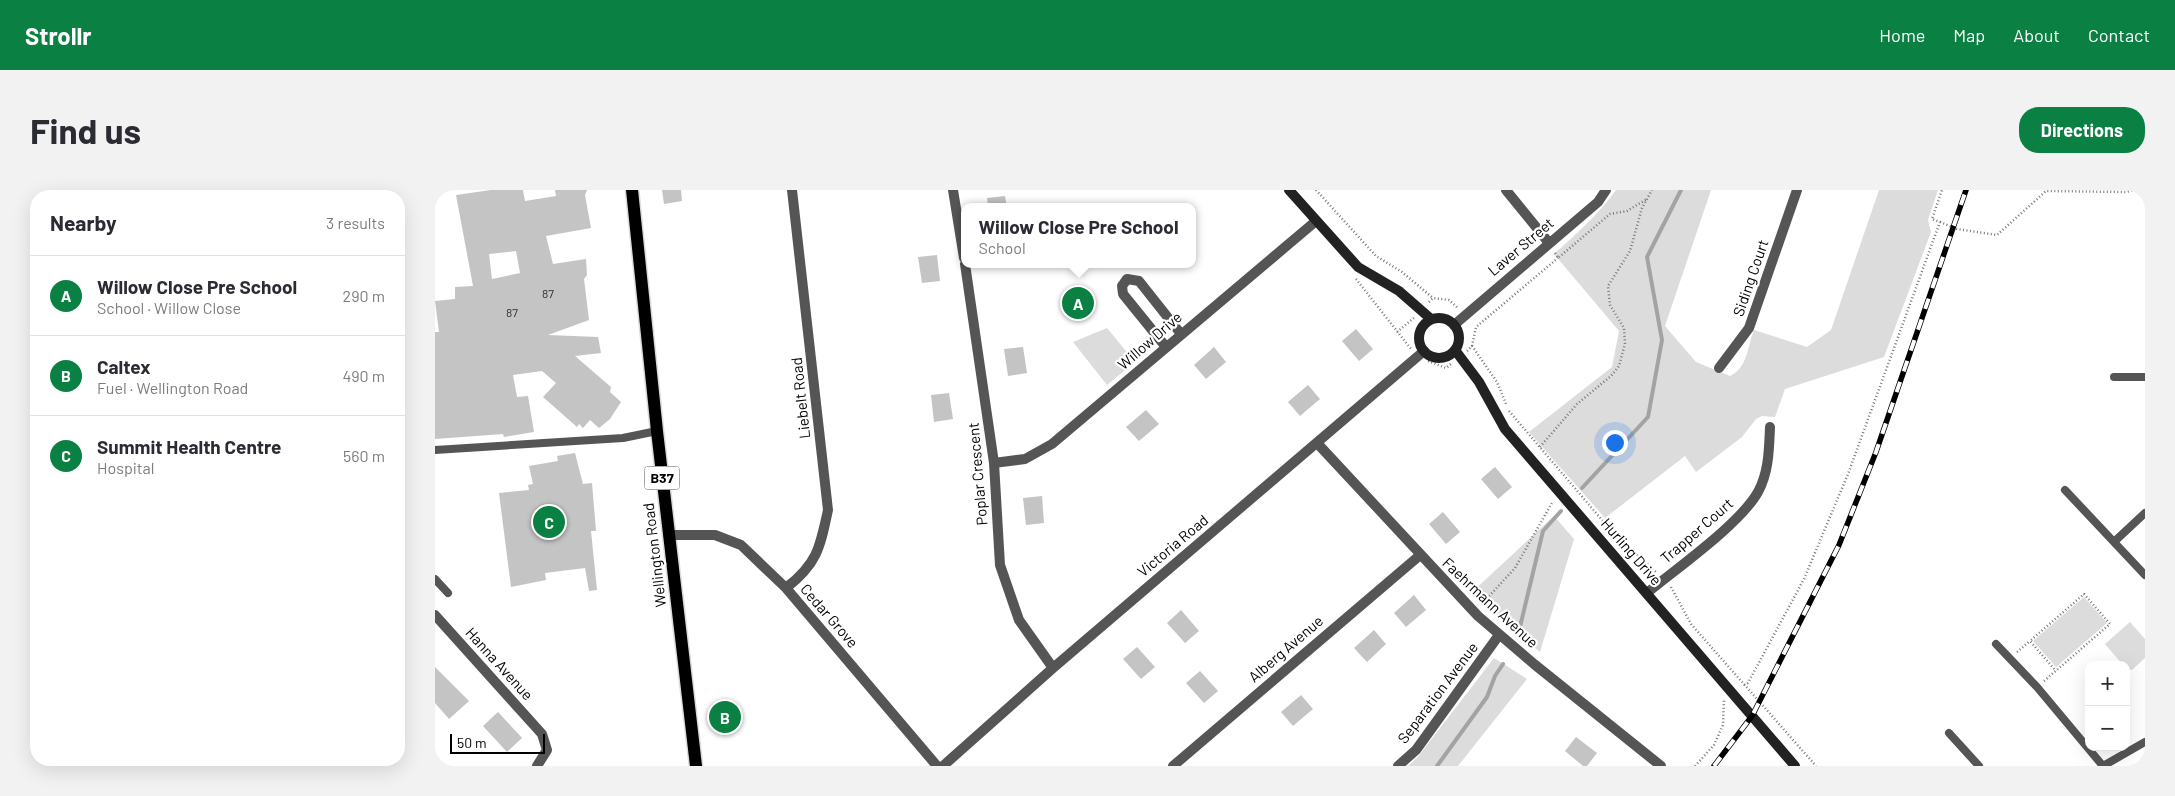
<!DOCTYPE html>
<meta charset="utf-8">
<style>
body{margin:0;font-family:Barlow,sans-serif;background:#f2f2f3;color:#2b2b33}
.controls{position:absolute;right:15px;bottom:15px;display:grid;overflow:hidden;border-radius:10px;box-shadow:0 5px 20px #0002}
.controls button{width:45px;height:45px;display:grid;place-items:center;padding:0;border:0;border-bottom:1px solid #e1e1e2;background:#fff;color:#2b2b33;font:25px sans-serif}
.scale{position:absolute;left:15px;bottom:12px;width:95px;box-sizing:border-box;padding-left:5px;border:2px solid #000;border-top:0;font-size:14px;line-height:18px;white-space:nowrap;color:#000;-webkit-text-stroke:4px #fff;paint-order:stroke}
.you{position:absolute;left:1179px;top:252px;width:18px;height:18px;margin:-12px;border:4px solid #fff;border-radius:50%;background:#1a73e8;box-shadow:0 0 0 8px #1a73e833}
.badge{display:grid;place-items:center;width:32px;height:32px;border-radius:50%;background:#0b8043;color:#fff;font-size:16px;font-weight:700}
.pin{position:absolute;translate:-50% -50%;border:2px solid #fff;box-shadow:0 1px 5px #0006}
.popup{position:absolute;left:526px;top:13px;width:235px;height:65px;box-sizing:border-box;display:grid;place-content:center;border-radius:10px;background:#fff;filter:drop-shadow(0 1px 4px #0005);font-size:16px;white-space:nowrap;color:#7c7c81}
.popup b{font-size:19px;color:#2b2b33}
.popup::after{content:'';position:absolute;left:50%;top:100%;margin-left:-10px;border:10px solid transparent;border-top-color:#fff}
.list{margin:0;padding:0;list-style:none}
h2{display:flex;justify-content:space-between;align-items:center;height:65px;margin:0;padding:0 20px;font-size:21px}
h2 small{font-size:16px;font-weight:400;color:#7c7c81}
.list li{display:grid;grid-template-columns:32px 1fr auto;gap:15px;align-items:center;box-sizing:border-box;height:80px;padding:0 20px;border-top:1px solid #e1e1e2}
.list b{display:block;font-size:19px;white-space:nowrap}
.list p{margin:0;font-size:16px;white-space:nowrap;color:#7c7c81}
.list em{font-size:16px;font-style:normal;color:#7c7c81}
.map{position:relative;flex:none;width:1710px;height:576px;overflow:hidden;border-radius:20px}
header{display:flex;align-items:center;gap:30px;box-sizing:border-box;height:70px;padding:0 25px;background:#0b8043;color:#fff}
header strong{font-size:24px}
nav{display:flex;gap:28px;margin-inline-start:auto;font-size:18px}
.intro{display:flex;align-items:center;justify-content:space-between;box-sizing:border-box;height:120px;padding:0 30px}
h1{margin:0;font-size:35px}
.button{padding:12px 22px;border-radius:20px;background:#0b8043;color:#fff;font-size:18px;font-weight:700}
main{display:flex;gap:30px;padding:0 30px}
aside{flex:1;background:#fff;border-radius:20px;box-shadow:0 5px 20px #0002}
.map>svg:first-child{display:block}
</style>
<header>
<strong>Strollr</strong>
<nav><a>Home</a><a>Map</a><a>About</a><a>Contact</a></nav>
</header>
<div class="intro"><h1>Find us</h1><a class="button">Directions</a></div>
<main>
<aside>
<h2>Nearby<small>3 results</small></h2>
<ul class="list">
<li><span class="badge">A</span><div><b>Willow Close Pre School</b><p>School · Willow Close</p></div><em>290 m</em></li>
<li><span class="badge">B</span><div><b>Caltex</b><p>Fuel · Wellington Road</p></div><em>490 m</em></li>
<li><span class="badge">C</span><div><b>Summit Health Centre</b><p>Hospital</p></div><em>560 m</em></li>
</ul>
</aside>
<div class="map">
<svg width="1710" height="576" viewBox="0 0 1710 576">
<rect width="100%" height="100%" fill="#fff"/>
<path fill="#dcdcdc" d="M1181 0H1276L1230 136 1261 172 1295 186C1313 177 1312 158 1319 140L1372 157 1396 140 1444 0H1503L1493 30 1496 42 1449 167 1350 199 1340 227 1327 226 1321 229 1307 247 1261 282 1250 266 1170 328 1094 242 1177 177 1184 141 1119 64C1140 45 1165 23 1181 0Z
M672 138 700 172 672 195 638 152Z
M1119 326 1139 349 1105 462 1036 403Z
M1649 407 1672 433 1621 477 1598 451Z
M1695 432 1710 449V468L1697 480 1692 479 1691 475H1688L1670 454Z
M1059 468 1092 489 1023 576H973L982 568Z"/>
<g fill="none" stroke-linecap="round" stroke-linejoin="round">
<path stroke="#a3a3a3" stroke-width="4" d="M1147 298 1213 227 1227 150 1212 67 1246 0
M1084 441 1108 341 1126 321
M1002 576 1052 507 1060 486 1068 474"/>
</g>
<path fill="#c4c4c4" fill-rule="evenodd" d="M56 0H88L90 11 121 6 120 0H152L150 5 156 38 111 46 118 74 151 69 152 85 149 89 154 130 113 145 163 147 166 163 140 166 176 197 175 202 186 212 175 229 164 238 155 230 148 238 144 234 142 237 108 207 121 193 107 181 78 185 82 207 93 206 99 242 69 247 68 244 0 249V142H4L0 111 20 109V97L38 96 21 5ZM81 61 85 83 57 89 54 64Z
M227 0H246L247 11 229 14Z
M570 6 572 17H553L552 8Z
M502 65 505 91 487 93 483 67Z
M921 139 938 159 924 171 907 151Z
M588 157 592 183 573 186 569 159Z
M779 157 791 172 771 189 759 175Z
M873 195 885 209 865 226 853 212Z
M514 203 518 229 499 232 496 205Z
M711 220 724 234 704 251 691 237Z
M140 263 148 294 157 293 161 341H156L162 400 154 401 150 378 110 383 111 390 76 397 64 303 94 300 93 295 98 294 94 276 123 271 122 266Z
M1060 277 1077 297 1063 309 1046 289Z
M607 306 609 333 591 335 588 308Z
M1008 322 1025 342 1011 354 994 334Z
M979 405 991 420 971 437 959 423Z
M746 420 764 441 750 453 732 433Z
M939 440 951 454 932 472 919 458Z
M702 457 720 477 706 489 688 469Z
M0 477 34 511 14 529 0 513Z
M765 481 783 501 769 513 751 493Z
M866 505 878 519 858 536 846 522Z
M63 522 87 548 72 562 48 536Z
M1141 547 1162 563 1152 576H1148L1130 561Z"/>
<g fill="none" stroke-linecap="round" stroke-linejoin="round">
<defs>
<path id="primary" d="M197 0 222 241 261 576"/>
</defs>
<use href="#primary" stroke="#dbdbdb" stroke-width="15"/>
<path stroke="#777" stroke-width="2.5" stroke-dasharray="1 2.5" stroke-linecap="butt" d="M881 0 941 66 967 82 998 108
M1505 32 1522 39 1562 45 1611 1 1691 2 1698 0
M1120 63 1123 68 1175 24 1192 21 1212 9
M921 89 976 159
M994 112 998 108 1014 110 1023 118
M962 142 980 127
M1037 156 1041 137 1123 68
M1032 161 1037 156 1062 192 1072 216
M993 171 1011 178 1017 173
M1074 221 1179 344 1222 383
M1105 257 1142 214 1176 186 1184 176 1190 154 1189 138 1175 115 1173 96 1195 61 1207 18 1217 0
M1236 397 1256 434 1381 576
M1047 414 1080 378 1118 311
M1582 462 1595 451
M1609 491 1675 434 1649 404 1595 451 1621 481
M1309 495 1313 493 1369 389 1413 284 1505 32 1497 29 1507 0
M1260 576 1279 555 1288 535 1289 510"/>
<path stroke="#555" stroke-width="8" d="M1679 187H1710
M0 260 188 248 222 241
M1630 300 1710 385
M1680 351 1710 323
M0 389 13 403
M1561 454 1602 497 1668 576
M1514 543 1544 576
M1668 576 1710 552"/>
<path stroke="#555" stroke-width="10" d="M518 0 529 68
M1071 0 1114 53
M530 74 559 273 565 375 584 430 618 478
M1019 135 1163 12 1171 0
M731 157 688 104 687 96 692 89 704 91 746 144
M1284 178 1314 138 1362 0
M882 253 1043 426 1099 474 1226 576
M559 273 590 269 617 254 881 31
M234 345H280L306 355 351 398 502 576
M351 398C382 374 385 358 393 320L357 0
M1212 403C1242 378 1305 334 1323 302 1334 282 1334 259 1335 237
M0 425 107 544 112 560 102 576
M508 576 618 478 989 161
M738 576 984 366
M963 576 981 560 1064 445"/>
<path stroke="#222" stroke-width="10" d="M854 0 923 77 964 101 996 129
M984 148a20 20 0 1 1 40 0a20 20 0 1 1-40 0Z
M1020 160 1044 192 1070 239 1360 576"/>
<use href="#primary" stroke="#000" stroke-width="12"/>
<defs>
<path id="rail" d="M1279 576 1317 526 1404 355 1441 262 1531 0"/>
</defs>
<use href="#rail" stroke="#000" stroke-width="5.5"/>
<use href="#rail" stroke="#fff" stroke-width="4" stroke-dasharray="11" stroke-linecap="butt"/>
</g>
<g text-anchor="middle" stroke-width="4.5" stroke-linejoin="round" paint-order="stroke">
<g font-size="12" fill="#313131">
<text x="113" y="108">87</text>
<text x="77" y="127">87</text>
</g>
<rect fill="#fff" stroke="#4c4c4c" stroke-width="1" x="209.5" y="276.5" width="35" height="23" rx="4"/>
<g font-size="14" font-weight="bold" fill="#000">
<text x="227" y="293">B37</text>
</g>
<g font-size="15" fill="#000" stroke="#fff">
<text transform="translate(1086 57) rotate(-40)" y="5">Laver Street</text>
<text transform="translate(1316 88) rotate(-71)" y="5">Siding Court</text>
<text transform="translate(715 151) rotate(-41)" y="5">Willow Drive</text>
<text transform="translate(366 208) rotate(-96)" y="5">Liebelt Road</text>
<text transform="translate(543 284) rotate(-95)" y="5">Poplar Crescent</text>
<text transform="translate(1262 341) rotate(-41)" y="5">Trapper Court</text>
<text transform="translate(738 356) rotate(-40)" y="5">Victoria Road</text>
<text transform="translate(1196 362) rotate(49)" y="5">Hurling Drive</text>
<text transform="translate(220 365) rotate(-97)" y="5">Wellington Road</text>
<text transform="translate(1055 413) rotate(43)" y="5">Faehrmann Avenue</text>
<text transform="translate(394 426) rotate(49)" y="5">Cedar Grove</text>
<text transform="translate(851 459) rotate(-41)" y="5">Alberg Avenue</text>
<text transform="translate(64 474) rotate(48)" y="5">Hanna Avenue</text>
<text transform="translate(1003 503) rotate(-53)" y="5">Separation Avenue</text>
</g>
</g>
</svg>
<div class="controls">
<button>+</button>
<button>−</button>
</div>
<div class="scale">50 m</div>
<div class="you"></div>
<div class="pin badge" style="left:643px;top:113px">A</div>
<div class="popup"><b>Willow Close Pre School</b>School</div>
<div class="pin badge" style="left:290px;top:527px">B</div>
<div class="pin badge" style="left:114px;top:332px">C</div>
</div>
</main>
